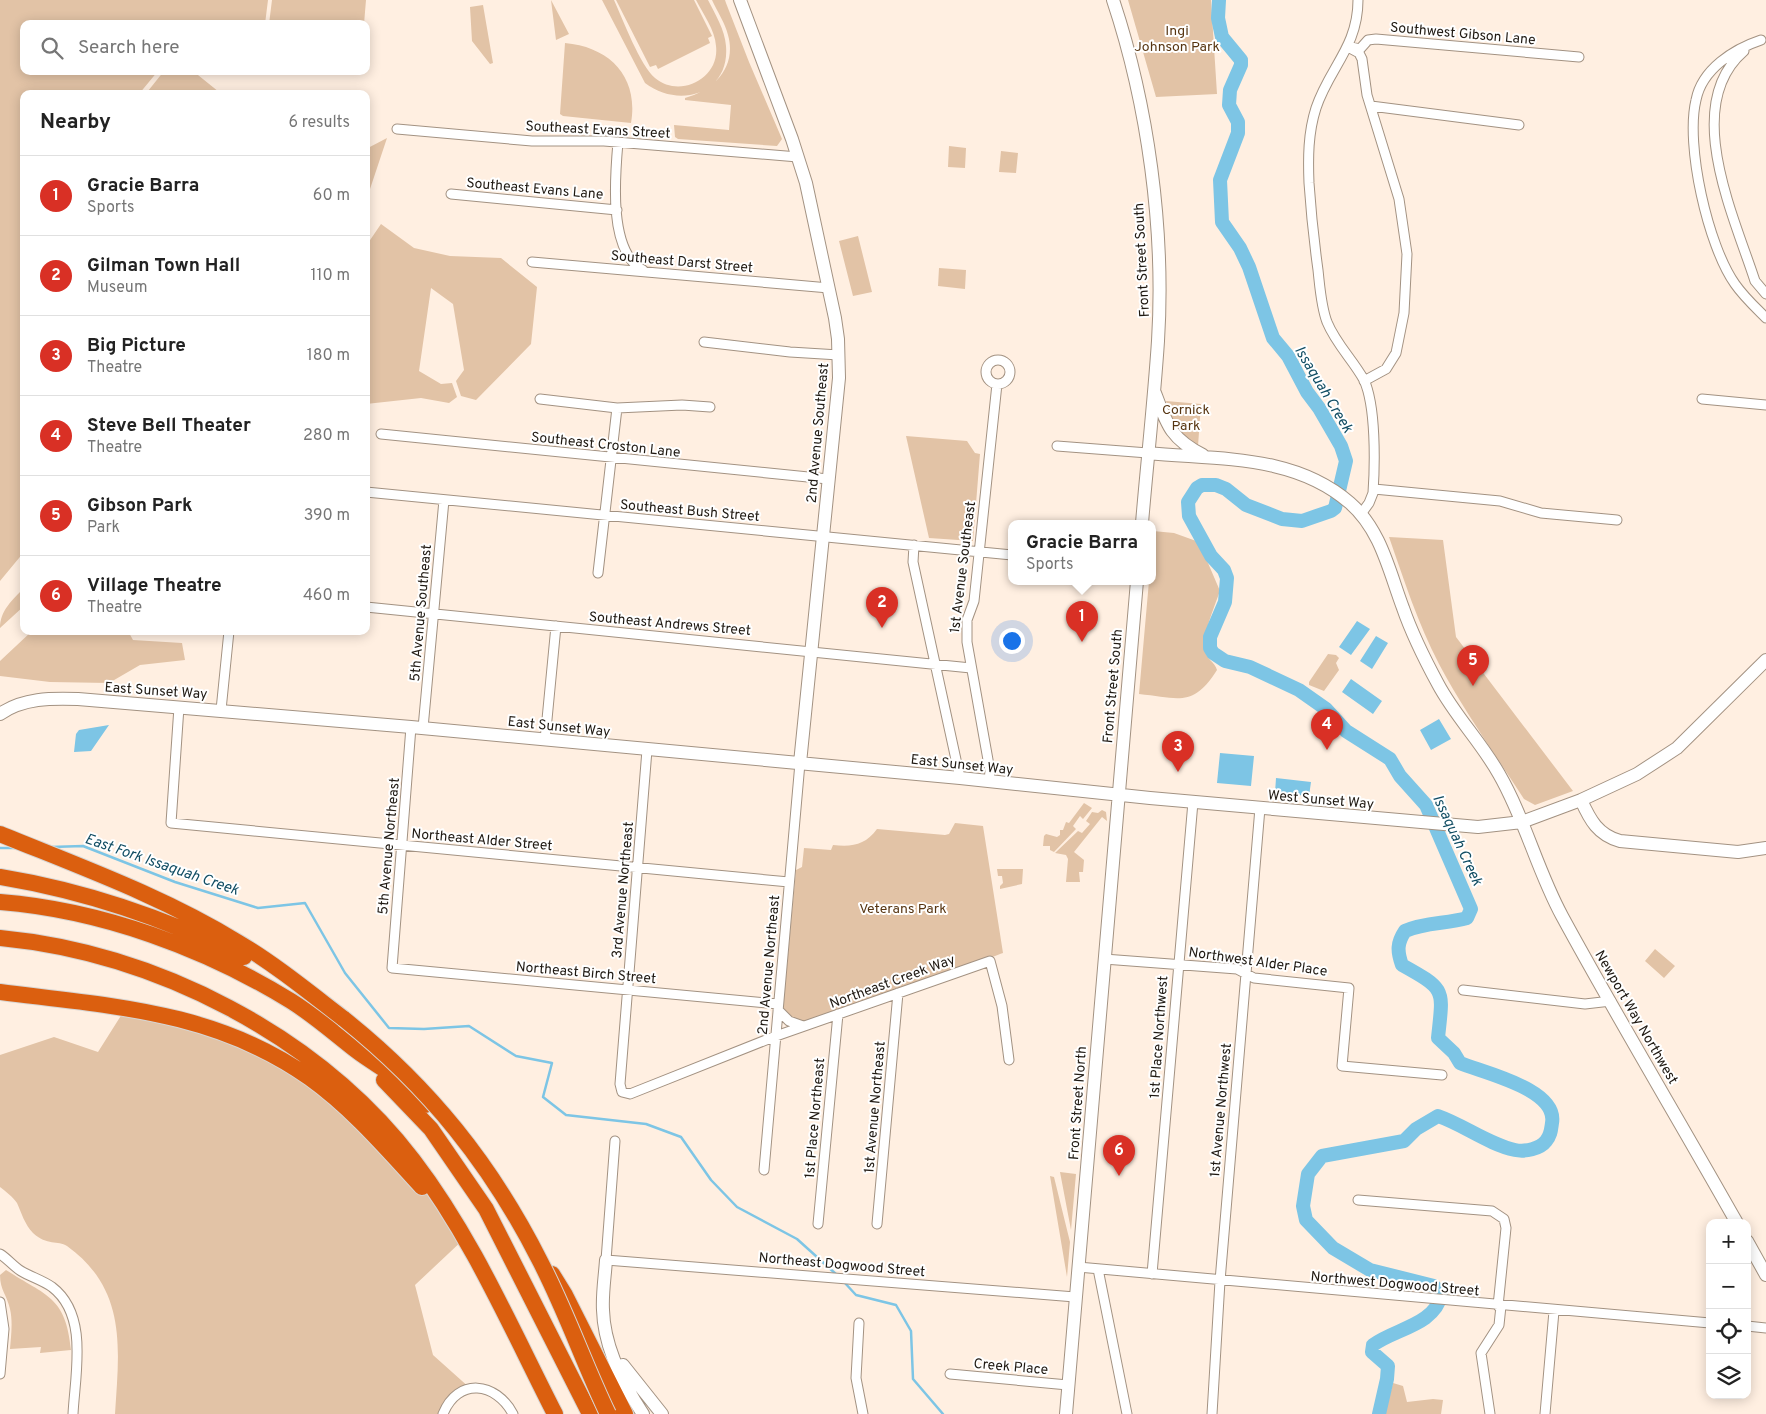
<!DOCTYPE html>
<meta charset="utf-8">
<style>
body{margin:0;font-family:Overpass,sans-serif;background:#f2f2f2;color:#222}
.controls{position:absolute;right:15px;bottom:15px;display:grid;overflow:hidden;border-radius:10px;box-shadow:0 2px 12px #0003}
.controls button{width:45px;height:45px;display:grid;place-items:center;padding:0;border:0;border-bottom:1px solid #e0e0e0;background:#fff;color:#222;font:25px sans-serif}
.you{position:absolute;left:1011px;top:640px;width:18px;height:18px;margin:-12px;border:4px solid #fff;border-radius:50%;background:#1a73e8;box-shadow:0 0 0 8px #1a73e833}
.badge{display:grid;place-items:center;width:32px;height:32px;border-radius:50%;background:#d93025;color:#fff;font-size:16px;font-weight:700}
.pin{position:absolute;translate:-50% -41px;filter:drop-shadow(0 1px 2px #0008)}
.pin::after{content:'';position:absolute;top:26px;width:18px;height:15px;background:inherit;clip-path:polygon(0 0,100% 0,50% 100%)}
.popup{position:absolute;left:1008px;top:520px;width:148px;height:65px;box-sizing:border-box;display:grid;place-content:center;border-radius:10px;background:#fff;filter:drop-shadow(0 1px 4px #0005);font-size:16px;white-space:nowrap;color:#767676}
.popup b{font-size:19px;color:#222}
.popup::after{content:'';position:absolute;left:50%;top:100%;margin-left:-10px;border:10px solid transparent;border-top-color:#fff}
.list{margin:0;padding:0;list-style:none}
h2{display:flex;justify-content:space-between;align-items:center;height:65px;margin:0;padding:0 20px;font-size:21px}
h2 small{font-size:16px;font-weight:400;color:#767676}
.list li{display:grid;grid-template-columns:32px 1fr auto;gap:15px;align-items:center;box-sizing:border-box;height:80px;padding:0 20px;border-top:1px solid #e0e0e0}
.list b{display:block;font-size:19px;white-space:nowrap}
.list p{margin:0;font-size:16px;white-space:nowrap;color:#767676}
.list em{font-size:16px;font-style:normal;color:#767676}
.icon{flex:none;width:28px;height:28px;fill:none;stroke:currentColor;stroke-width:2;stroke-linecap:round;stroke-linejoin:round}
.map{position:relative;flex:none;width:1766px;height:1414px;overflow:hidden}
.search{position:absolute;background:#fff;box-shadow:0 2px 12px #0003;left:20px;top:20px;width:350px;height:55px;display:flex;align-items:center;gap:12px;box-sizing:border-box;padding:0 18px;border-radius:10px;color:#767676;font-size:19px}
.panel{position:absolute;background:#fff;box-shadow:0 2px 12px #0003;left:20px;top:90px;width:350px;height:545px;border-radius:10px}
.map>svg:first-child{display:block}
</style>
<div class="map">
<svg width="1766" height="1414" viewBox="0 0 1766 1414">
<rect width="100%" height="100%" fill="#ffefe1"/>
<path fill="#e2c3a6" d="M0 0H268L265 24 211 22 209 24H24V71H158L139 94H24V552L0 581Z
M272 0H366L364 24H269Z
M551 0 569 34 556 40Z
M602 0H614C623 20 640 65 655 78 680 99 720 78 716 46 715 30 703 14 696 0H708C715 14 725 30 726 46 730 94 679 109 645 83Z
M616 0H694L712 36 708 38 710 43 658 69 656 65 650 67Z
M712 0H725L726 3 749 62 782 139 777 146 678 139 675 137 674 125 729 130 731 105 685 100V98C714 90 737 67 728 35 725 23 717 11 712 0Z
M1128 0H1211L1217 94 1156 97Z
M483 5 493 63 490 64 472 41 470 7Z
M565 43C610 47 639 77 631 123L563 116 560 114Z
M164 71H193L219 92V94H150L148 91Z
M387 138 366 201V149Z
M949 146 966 148 965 168 948 167Z
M1001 151 1018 153 1016 173 999 172Z
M381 224 414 248 450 256 501 258 537 287 531 344 476 400 461 396 456 381 464 370 453 304 431 288 419 371 441 384 452 383 457 397 449 403 421 398 366 404V246Z
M858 236 872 292 853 296 839 241Z
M939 268 966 270 965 289 938 286Z
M1166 401 1201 404 1198 446 1176 429Z
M906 436 967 441 975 453 980 454 973 541 929 538Z
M1153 531 1174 533 1199 542 1220 591C1215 605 1202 636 1205 650 1206 659 1215 662 1217 670 1193 708 1179 698 1139 694L1149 581H1152Z
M1389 537 1443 540 1456 637 1573 791 1535 805 1524 799C1495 754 1464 711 1439 664 1418 624 1404 580 1389 537Z
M24 588V606L0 628C0 611 12 600 24 588Z
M32 631H128L133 640 182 643 185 660 140 665 109 683 50 682 0 676V661Z
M1328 654 1336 655 1339 658 1336 663 1339 670 1324 691 1309 685V682Z
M1084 803 1092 808 1083 819 1080 816 1073 826 1076 829 1054 852 1050 850V846H1043L1044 836 1046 834 1057 837 1060 835V830H1063L1066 822 1069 823Z
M1102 810 1106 812 1107 821 1102 817 1074 852 1084 860 1083 872H1079L1080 882H1066L1068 859 1066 855 1055 853 1078 831 1082 833 1090 824 1086 821 1092 812 1098 813Z
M955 823 983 826 1003 953C975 963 812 1027 795 1021 789 1020 785 1012 783 1007L796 870 802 867 804 848 831 850 833 845C853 847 865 845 877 829L945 835 949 834Z
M997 869H1023L1022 884 1000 889V886L1003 883 1002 876H998Z
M1655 949 1675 966 1664 978 1645 961Z
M122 1014 146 1018 232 1042 307 1082 422 1186 465 1238 415 1285 433 1355 471 1389 460 1392 443 1414H115C119 1350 128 1290 67 1246 58 1240 47 1246 33 1233 25 1225 21 1212 17 1203 13 1197 5 1191 0 1187V1055L54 1037 98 1052Z
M1060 1172 1076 1174 1071 1230Z
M1050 1176 1054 1177 1070 1242 1067 1277Z
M6 1270C46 1296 66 1296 71 1350L40 1353 41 1347 10 1349C11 1336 13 1322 10 1309 7 1295 0 1290 0 1275Z
M1393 1383 1403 1386 1407 1402 1433 1399 1443 1400 1441 1414H1385Z"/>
<path fill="#7dc5e5" d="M1357 621 1370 629 1351 655 1339 647Z
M1376 636 1388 643 1372 669 1360 661Z
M1351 679 1382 701 1373 714 1342 692Z
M1439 719 1451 739 1431 750 1420 730Z
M109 725 91 751 74 752 76 734 79 730Z
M1220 753 1254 756 1251 786 1217 783Z
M1276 778 1311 782 1309 796 1275 793Z"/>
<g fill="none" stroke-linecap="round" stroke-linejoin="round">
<path stroke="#7dc5e5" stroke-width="2.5" d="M51 847 83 846 175 882 258 908 305 903 345 973 389 1028 424 1029 469 1026 516 1056 552 1063 543 1097 566 1115 646 1124 681 1137 711 1180 737 1207 797 1239 837 1275
M0 848H16
M844 1282 856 1295 896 1305 911 1331 913 1379 943 1414"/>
<path stroke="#7dc5e5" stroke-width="14" d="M1219 0 1218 18 1222 37 1241 60V65L1230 90 1229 105 1238 122V133L1220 180 1222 222 1240 248 1249 267 1273 338 1288 356 1307 392 1319 408 1341 446 1346 461 1335 508 1331 511 1302 521 1282 519 1246 505 1226 489 1216 485H1202L1197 488 1188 502 1189 516 1211 556 1224 570 1227 578 1225 602 1210 637V648L1213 653 1225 661 1250 667 1299 690 1326 709 1346 731 1390 759 1400 776 1426 805 1471 909 1467 918C1447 924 1425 922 1405 931 1397 943 1397 951 1402 965 1447 990 1443 989 1438 1038L1454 1053 1460 1063C1484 1073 1558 1089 1552 1123 1551 1130 1551 1135 1546 1141 1540 1149 1525 1152 1515 1150 1488 1144 1464 1125 1438 1116L1416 1129 1404 1141 1322 1156 1308 1174 1303 1206 1306 1220 1333 1248 1370 1270 1434 1286 1441 1295C1435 1325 1394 1329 1373 1345L1372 1352 1388 1366 1387 1379 1379 1414"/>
<defs>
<path id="street" d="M1358 0C1358 47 1329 68 1316 108 1308 133 1308 158 1309 183 1311 213 1314 241 1318 270 1320 288 1321 306 1327 322 1336 344 1353 360 1364 380 1376 406 1375 464 1373 493L1369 503 1361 514
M1761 40C1734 49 1702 69 1696 100 1685 145 1708 246 1735 284 1744 297 1755 307 1766 318
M1348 47 1359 53 1362 59 1367 95 1399 199 1407 254 1404 313 1396 353 1386 369 1364 381
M1351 47 1360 49 1368 40 1376 39 1579 57
M1744 51C1681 105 1734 216 1755 281L1766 294
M1371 106 1519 125
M397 129 532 141H604L798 157
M618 142C615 176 608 252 643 270
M451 194 617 210
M532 262 829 288
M704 342 790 352 839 355
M986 372a12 12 0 1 1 24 0a12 12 0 1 1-24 0Z
M540 399 617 408 682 405 710 407
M1702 399 1766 405
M381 434 828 479
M1057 446 1148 453
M1374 489 1500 501 1541 513 1617 520
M366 492 1012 555
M914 545 913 562 960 778
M598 573 617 408
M366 607 971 668
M179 707 171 823 789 882
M221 710 229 631
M411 727 392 968 778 1004
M423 728 444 500
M545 740 556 626
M647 750 620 1084 622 1092 630 1094 776 1036 990 961 1002 1006 1009 1060
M989 781 990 771 967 642V620L974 601 997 384
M1104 959 1237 969 1254 978 1349 988 1342 1066 1442 1075
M1463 990 1585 1004 1611 1001
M778 1010 789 1021 803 1026
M615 1141 606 1260 1075 1297
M764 1170 800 763
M1358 1200 1492 1211 1504 1219 1506 1228 1498 1306
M818 1224 838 1014
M877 1224 898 993
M0 1254C8 1259 13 1266 21 1271 31 1277 42 1280 52 1287 89 1315 75 1374 73 1414
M1078 1267 1710 1323
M1098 1269 1127 1414
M1152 1274 1193 802
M0 1302 4 1329 0 1374
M859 1323 856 1378 863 1414
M1747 1326 1766 1328
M950 1374 1068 1385
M443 1414C458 1377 496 1382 513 1414
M1212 1414 1220 1281 1260 808
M1490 1414 1481 1353 1499 1325 1501 1306
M1545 1414 1554 1311"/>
<path id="secondary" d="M740 0 792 139 806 183 835 318 838 339 839 378 800 763
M1113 0C1148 105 1165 230 1158 341 1154 402 1147 463 1142 523
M1155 393C1167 425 1171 439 1203 455
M1148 453C1218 460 1294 454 1350 503 1381 530 1389 571 1403 608 1412 634 1425 660 1438 684 1455 716 1481 742 1499 774 1525 819 1537 870 1562 916 1618 1019 1679 1120 1737 1223
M0 714C23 698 51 698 78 699L411 727 960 778 1150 798 1478 827 1522 822 1581 800 1637 774 1677 748 1766 660
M1581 800C1590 820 1598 835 1620 841L1738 852 1766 848
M1747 1241 1766 1275
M606 1260C605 1276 602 1294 603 1310 604 1347 623 1384 643 1414
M623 1365 662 1414
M1066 1414 1137 581"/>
<path id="highway" d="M0 834C81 867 164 897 239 943 276 965 310 993 344 1019
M0 877C85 891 167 919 244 957
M0 902C101 910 205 948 291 1001 315 1016 335 1034 357 1051 370 1061 385 1069 398 1079 408 1087 416 1096 425 1105
M0 938C156 953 317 1035 413 1160 472 1237 511 1328 555 1414
M0 992C111 1006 216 1011 310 1078 352 1108 387 1149 422 1187
M384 1080 431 1129 486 1209 590 1414
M552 1274 565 1295 625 1414"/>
</defs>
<use href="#street" stroke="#a39282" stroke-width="11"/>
<use href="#secondary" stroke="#a39282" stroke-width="14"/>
<use href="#highway" stroke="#d7d6d4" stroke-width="18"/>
<use href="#street" stroke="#fff" stroke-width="9"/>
<use href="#secondary" stroke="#fff" stroke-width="12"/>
<use href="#highway" stroke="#db5f0f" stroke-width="16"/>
<defs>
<path id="highway-bridge" d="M344 1019C429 1087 491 1164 540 1261 566 1311 584 1364 608 1414"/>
</defs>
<use href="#highway-bridge" stroke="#d7d6d4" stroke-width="18" stroke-linecap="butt"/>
<use href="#highway-bridge" stroke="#db5f0f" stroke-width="16"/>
</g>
<g text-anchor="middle" stroke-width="4" stroke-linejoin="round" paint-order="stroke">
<g font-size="14" fill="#573511" stroke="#fff">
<text x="1177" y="35">Ingi<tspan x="1177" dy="16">Johnson Park</tspan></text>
<text x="1186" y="414">Cornick<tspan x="1186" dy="16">Park</tspan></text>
<text x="903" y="913">Veterans Park</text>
</g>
<g font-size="14" fill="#1f1912" stroke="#fff">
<text transform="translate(1463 33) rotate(5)" y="5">Southwest Gibson Lane</text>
<text transform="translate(598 129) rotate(3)" y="5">Southeast Evans Street</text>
<text transform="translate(535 188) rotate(5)" y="5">Southeast Evans Lane</text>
<text transform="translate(1141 260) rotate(-93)" y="5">Front Street South</text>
<text transform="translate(682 261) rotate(5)" y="5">Southeast Darst Street</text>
<text transform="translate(817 433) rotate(-85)" y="5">2nd Avenue Southeast</text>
<text transform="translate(606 444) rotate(6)" y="5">Southeast Croston Lane</text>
<text transform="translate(690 510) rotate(5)" y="5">Southeast Bush Street</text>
<text transform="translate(962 567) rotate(-83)" y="5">1st Avenue Southeast</text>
<text transform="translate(420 613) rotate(-85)" y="5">5th Avenue Southeast</text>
<text transform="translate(670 623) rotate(5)" y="5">Southeast Andrews Street</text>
<text transform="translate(1112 686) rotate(-85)" y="5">Front Street South</text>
<text transform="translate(156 690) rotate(4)" y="5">East Sunset Way</text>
<text transform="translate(559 726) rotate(6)" y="5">East Sunset Way</text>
<text transform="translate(962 764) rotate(6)" y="5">East Sunset Way</text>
<text transform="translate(1321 799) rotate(5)" y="5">West Sunset Way</text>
<text transform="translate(482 839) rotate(5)" y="5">Northeast Alder Street</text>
<text transform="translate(388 846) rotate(-85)" y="5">5th Avenue Northeast</text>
<text transform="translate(622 890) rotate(-85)" y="5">3rd Avenue Northeast</text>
<text transform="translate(1258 961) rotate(8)" y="5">Northwest Alder Place</text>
<text transform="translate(768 965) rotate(-85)" y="5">2nd Avenue Northeast</text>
<text transform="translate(586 972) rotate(5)" y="5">Northeast Birch Street</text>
<text transform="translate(892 981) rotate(-20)" y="5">Northeast Creek Way</text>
<text transform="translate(1637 1017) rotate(60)" y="5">Newport Way Northwest</text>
<text transform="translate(1158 1037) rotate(-86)" y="5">1st Place Northwest</text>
<text transform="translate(1077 1103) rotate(-86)" y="5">Front Street North</text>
<text transform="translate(874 1107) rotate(-85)" y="5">1st Avenue Northeast</text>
<text transform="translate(1220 1110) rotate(-85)" y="5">1st Avenue Northwest</text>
<text transform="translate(814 1118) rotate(-85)" y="5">1st Place Northeast</text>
<text transform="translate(842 1264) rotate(5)" y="5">Northeast Dogwood Street</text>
<text transform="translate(1395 1283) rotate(5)" y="5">Northwest Dogwood Street</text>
<text transform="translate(1011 1366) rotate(5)" y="5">Creek Place</text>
</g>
<g font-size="15" font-style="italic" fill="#114d63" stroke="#fff">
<text transform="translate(1324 389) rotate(59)" y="5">Issaquah Creek</text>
<text transform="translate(1458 840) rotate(65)" y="5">Issaquah Creek</text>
<text transform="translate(162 864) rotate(19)" y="5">East Fork Issaquah Creek</text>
</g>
</g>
</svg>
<div class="controls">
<button>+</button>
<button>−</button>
<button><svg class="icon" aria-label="locate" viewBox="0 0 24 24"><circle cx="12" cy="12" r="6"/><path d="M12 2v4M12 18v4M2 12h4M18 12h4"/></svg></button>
<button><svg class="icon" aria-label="layers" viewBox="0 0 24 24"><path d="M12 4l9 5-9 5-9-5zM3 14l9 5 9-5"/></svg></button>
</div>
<div class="you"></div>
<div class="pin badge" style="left:1082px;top:642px">1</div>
<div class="popup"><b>Gracie Barra</b>Sports</div>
<div class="pin badge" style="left:882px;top:628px">2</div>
<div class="pin badge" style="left:1178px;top:772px">3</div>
<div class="pin badge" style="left:1327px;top:750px">4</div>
<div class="pin badge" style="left:1473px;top:686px">5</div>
<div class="pin badge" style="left:1119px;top:1176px">6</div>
<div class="search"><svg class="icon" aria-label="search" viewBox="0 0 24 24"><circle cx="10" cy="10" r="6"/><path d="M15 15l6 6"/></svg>Search here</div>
<section class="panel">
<h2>Nearby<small>6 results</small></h2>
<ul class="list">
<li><span class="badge">1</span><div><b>Gracie Barra</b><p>Sports</p></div><em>60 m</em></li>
<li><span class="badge">2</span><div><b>Gilman Town Hall</b><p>Museum</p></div><em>110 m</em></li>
<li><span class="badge">3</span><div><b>Big Picture</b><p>Theatre</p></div><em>180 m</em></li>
<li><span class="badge">4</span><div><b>Steve Bell Theater</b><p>Theatre</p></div><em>280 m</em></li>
<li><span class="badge">5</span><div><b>Gibson Park</b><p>Park</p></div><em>390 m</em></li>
<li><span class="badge">6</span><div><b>Village Theatre</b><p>Theatre</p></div><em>460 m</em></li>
</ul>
</section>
</div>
